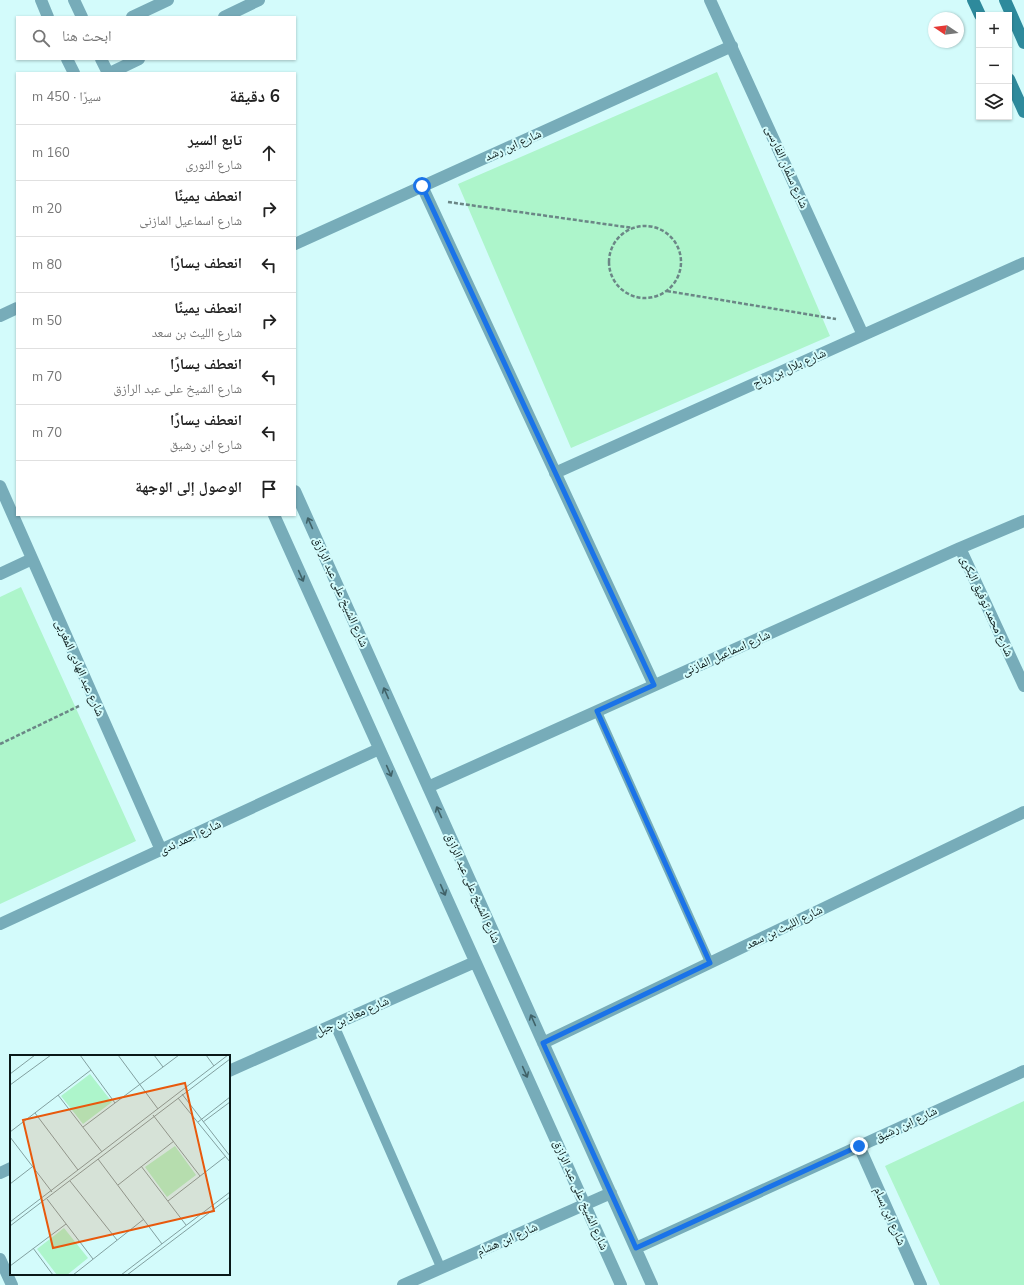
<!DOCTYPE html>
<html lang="ar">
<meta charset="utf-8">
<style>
body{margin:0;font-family:"Nunito Sans","Noto Naskh Arabic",sans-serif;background:#f2f2f2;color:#222;direction:rtl}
.controls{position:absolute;right:12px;top:12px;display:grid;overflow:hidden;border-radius:0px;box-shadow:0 1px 3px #0004}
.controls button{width:36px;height:36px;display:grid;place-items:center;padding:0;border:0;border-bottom:1px solid #e0e0e0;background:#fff;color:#222;font:20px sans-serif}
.compass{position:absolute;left:928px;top:12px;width:36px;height:36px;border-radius:50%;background:#fff;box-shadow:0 1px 3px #0004;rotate:283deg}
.stop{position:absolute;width:12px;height:12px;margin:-9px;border:3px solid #1a73e8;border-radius:50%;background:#fff}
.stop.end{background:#1a73e8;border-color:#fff;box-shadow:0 1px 4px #0008}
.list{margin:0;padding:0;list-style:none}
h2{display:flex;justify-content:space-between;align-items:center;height:52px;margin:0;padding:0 16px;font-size:17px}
h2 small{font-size:13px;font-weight:400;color:#767676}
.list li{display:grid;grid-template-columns:26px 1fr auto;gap:12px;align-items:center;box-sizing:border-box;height:56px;padding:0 16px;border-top:1px solid #e0e0e0}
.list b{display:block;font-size:15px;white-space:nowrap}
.list p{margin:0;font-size:13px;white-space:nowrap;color:#767676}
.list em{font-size:13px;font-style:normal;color:#767676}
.icon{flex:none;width:22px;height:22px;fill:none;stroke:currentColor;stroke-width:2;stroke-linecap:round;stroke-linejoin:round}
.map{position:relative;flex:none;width:1024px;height:1285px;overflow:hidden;direction:ltr}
.search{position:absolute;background:#fff;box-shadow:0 1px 3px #0004;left:16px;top:16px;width:280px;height:44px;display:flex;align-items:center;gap:10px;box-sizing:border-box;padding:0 14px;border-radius:0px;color:#767676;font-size:15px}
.panel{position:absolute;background:#fff;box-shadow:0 1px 3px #0004;left:16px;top:72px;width:280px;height:444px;border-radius:0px;direction:rtl}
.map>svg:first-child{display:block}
</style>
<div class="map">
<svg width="1024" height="1285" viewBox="0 0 1024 1285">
<rect width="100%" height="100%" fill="#d3fbfb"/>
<path fill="#adf5cb" d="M717 72 830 336 571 448 458 184Z
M21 587 136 841 0 904V597Z
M1024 1101V1285H940L885 1166Z"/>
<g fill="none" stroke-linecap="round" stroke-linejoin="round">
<path stroke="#6b8686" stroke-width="2.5" stroke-dasharray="4 2" stroke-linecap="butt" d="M448 202 633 228
M609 262a36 36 0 1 1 72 0a36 36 0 1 1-72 0Z
M667 291 836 319
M0 744 79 706"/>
<path stroke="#77acb9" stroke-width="9" d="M597 711 710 963
M334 1024 441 1268"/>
<path stroke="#77acb9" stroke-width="12" d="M41 0 48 17
M74 0 82 17
M710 0 863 335
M132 17 168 0
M224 17 259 0
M67 59 74 73
M101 59 108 73
M110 73 139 59
M422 186 654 685
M295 244 732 46
M0 316 17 308
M555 473 1024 263
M0 486 161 850
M295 491 652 1285
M274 515 621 1285
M960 548 1024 686
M0 574 32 559
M428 787 960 548 1024 521
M0 924 379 749
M543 1043 1024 812
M229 1071 475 962
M859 1146 921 1285
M0 1173 11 1168
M636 1248 1024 1071
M0 1259 12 1285
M403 1285 611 1193"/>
<path stroke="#2e8a9c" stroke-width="12" d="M973 0 980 15
M1005 0 1024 43
M1009 79 1024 112"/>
</g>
<defs><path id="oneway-shaft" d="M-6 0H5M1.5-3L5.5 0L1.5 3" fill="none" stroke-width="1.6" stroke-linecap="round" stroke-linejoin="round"/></defs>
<g stroke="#406268">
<use href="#oneway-shaft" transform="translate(310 523) rotate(-114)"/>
<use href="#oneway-shaft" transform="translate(301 576) rotate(66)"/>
<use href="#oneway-shaft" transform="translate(386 693) rotate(-114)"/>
<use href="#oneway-shaft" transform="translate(389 771) rotate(66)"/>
<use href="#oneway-shaft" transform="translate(439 812) rotate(-114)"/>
<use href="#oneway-shaft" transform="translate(443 890) rotate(66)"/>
<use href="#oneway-shaft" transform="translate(533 1020) rotate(-114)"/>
<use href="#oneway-shaft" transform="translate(525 1072) rotate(66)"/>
</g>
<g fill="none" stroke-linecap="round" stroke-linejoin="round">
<path stroke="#1a73e8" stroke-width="5" d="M422 186 654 685 597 711 710 963 543 1043 636 1248 859 1146"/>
</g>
<g text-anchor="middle" stroke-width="4" stroke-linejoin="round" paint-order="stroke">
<g font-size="12" fill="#091818" stroke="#d3fbfb">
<text transform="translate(513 145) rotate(-24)" y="4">شارع ابن رشد</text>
<text transform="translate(787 167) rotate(66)" y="4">شارع سلمان الفارسى</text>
<text transform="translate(789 368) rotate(-24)" y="4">شارع بلال بن رباح</text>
<text transform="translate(341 592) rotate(66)" y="4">شارع الشيخ على عبد الرازق</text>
<text transform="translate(987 606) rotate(65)" y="4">شارع محمد توفيق البكرى</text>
<text transform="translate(726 653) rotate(-24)" y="4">شارع اسماعيل المازنى</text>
<text transform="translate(80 668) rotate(66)" y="4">شارع عبد الهادى المغربى</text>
<text transform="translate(190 837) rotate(-25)" y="4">شارع احمد ندى</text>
<text transform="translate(473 888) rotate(66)" y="4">شارع الشيخ على عبد الرازق</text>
<text transform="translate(784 927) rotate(-26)" y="4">شارع الليث بن سعد</text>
<text transform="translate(352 1016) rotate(-24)" y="4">شارع معاذ بن جبل</text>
<text transform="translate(906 1124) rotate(-25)" y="4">شارع ابن رشيق</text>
<text transform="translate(581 1195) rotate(66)" y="4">شارع الشيخ على عبد الرازق</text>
<text transform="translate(890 1216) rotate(66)" y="4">شارع ابن بسام</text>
<text transform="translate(507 1239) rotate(-24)" y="4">شارع ابن هشام</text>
</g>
</g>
<g transform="translate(10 1055)">
<rect width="220" height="220" fill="#d3fbfb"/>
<path d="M80 19 102 47 73 69 51 41ZM165 91 186 120 157 142 135 112ZM54 173 78 203 57 220H47L27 194Z" fill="#adf5cb"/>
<path fill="none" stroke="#82a0a0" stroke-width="1" d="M70 0 105 48M108 0 148 54M144 0 153 12M196 0 204 11M0 19 25 0M0 30 41 0M172 39 220 101M48 40 92 97M168 43 220 107M25 58 68 115M143 60 190 121M188 67 220 42M193 67 220 47M73 72 169 0M0 77 81 15M0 82 42 137M88 104 152 189M131 111 176 170M60 126 107 185M0 129 22 112M108 130 164 86M37 144 83 204M158 146 216 101M0 167 218 0M0 171 220 4M23 193 43 220M0 211 56 169M63 220 134 164M111 220 220 137M117 220 220 142"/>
<path fill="#e8590c" fill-opacity="0.15" stroke="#e8590c" stroke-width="2" d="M175 28 204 156 43 193 13 65Z"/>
<rect width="220" height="220" fill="none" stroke="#091818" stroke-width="2"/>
</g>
</svg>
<div class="controls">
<button>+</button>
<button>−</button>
<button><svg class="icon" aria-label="layers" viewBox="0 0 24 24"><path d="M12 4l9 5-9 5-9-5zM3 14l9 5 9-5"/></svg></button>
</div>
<svg class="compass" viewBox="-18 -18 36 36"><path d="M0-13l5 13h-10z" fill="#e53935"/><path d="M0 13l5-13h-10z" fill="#767676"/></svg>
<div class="stop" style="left:422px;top:186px"></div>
<div class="stop end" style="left:859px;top:1146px"></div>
<div class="search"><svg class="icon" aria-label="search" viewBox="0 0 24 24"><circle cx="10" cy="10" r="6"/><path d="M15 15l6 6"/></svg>ابحث هنا</div>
<section class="panel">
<h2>6 دقيقة<small>سيرًا · 450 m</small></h2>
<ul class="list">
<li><svg class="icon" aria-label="ahead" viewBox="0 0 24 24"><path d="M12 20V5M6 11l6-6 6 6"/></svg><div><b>تابع السير</b><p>شارع النورى</p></div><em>160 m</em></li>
<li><svg class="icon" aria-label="right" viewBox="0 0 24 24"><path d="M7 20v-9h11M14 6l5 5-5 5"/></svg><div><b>انعطف يمينًا</b><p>شارع اسماعيل المازنى</p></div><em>20 m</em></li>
<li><svg class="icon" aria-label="left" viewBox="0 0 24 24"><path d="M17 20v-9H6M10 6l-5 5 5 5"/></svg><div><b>انعطف يسارًا</b></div><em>80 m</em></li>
<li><svg class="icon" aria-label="right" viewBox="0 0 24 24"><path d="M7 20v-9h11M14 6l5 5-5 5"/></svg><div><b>انعطف يمينًا</b><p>شارع الليث بن سعد</p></div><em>50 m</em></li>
<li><svg class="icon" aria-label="left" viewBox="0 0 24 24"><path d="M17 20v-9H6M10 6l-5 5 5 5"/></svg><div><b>انعطف يسارًا</b><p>شارع الشيخ على عبد الرازق</p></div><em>70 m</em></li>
<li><svg class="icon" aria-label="left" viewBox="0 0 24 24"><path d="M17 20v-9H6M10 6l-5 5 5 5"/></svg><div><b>انعطف يسارًا</b><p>شارع ابن رشيق</p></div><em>70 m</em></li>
<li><svg class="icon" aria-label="arrive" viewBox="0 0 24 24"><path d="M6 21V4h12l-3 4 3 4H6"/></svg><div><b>الوصول إلى الوجهة</b></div></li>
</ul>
</section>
</div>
